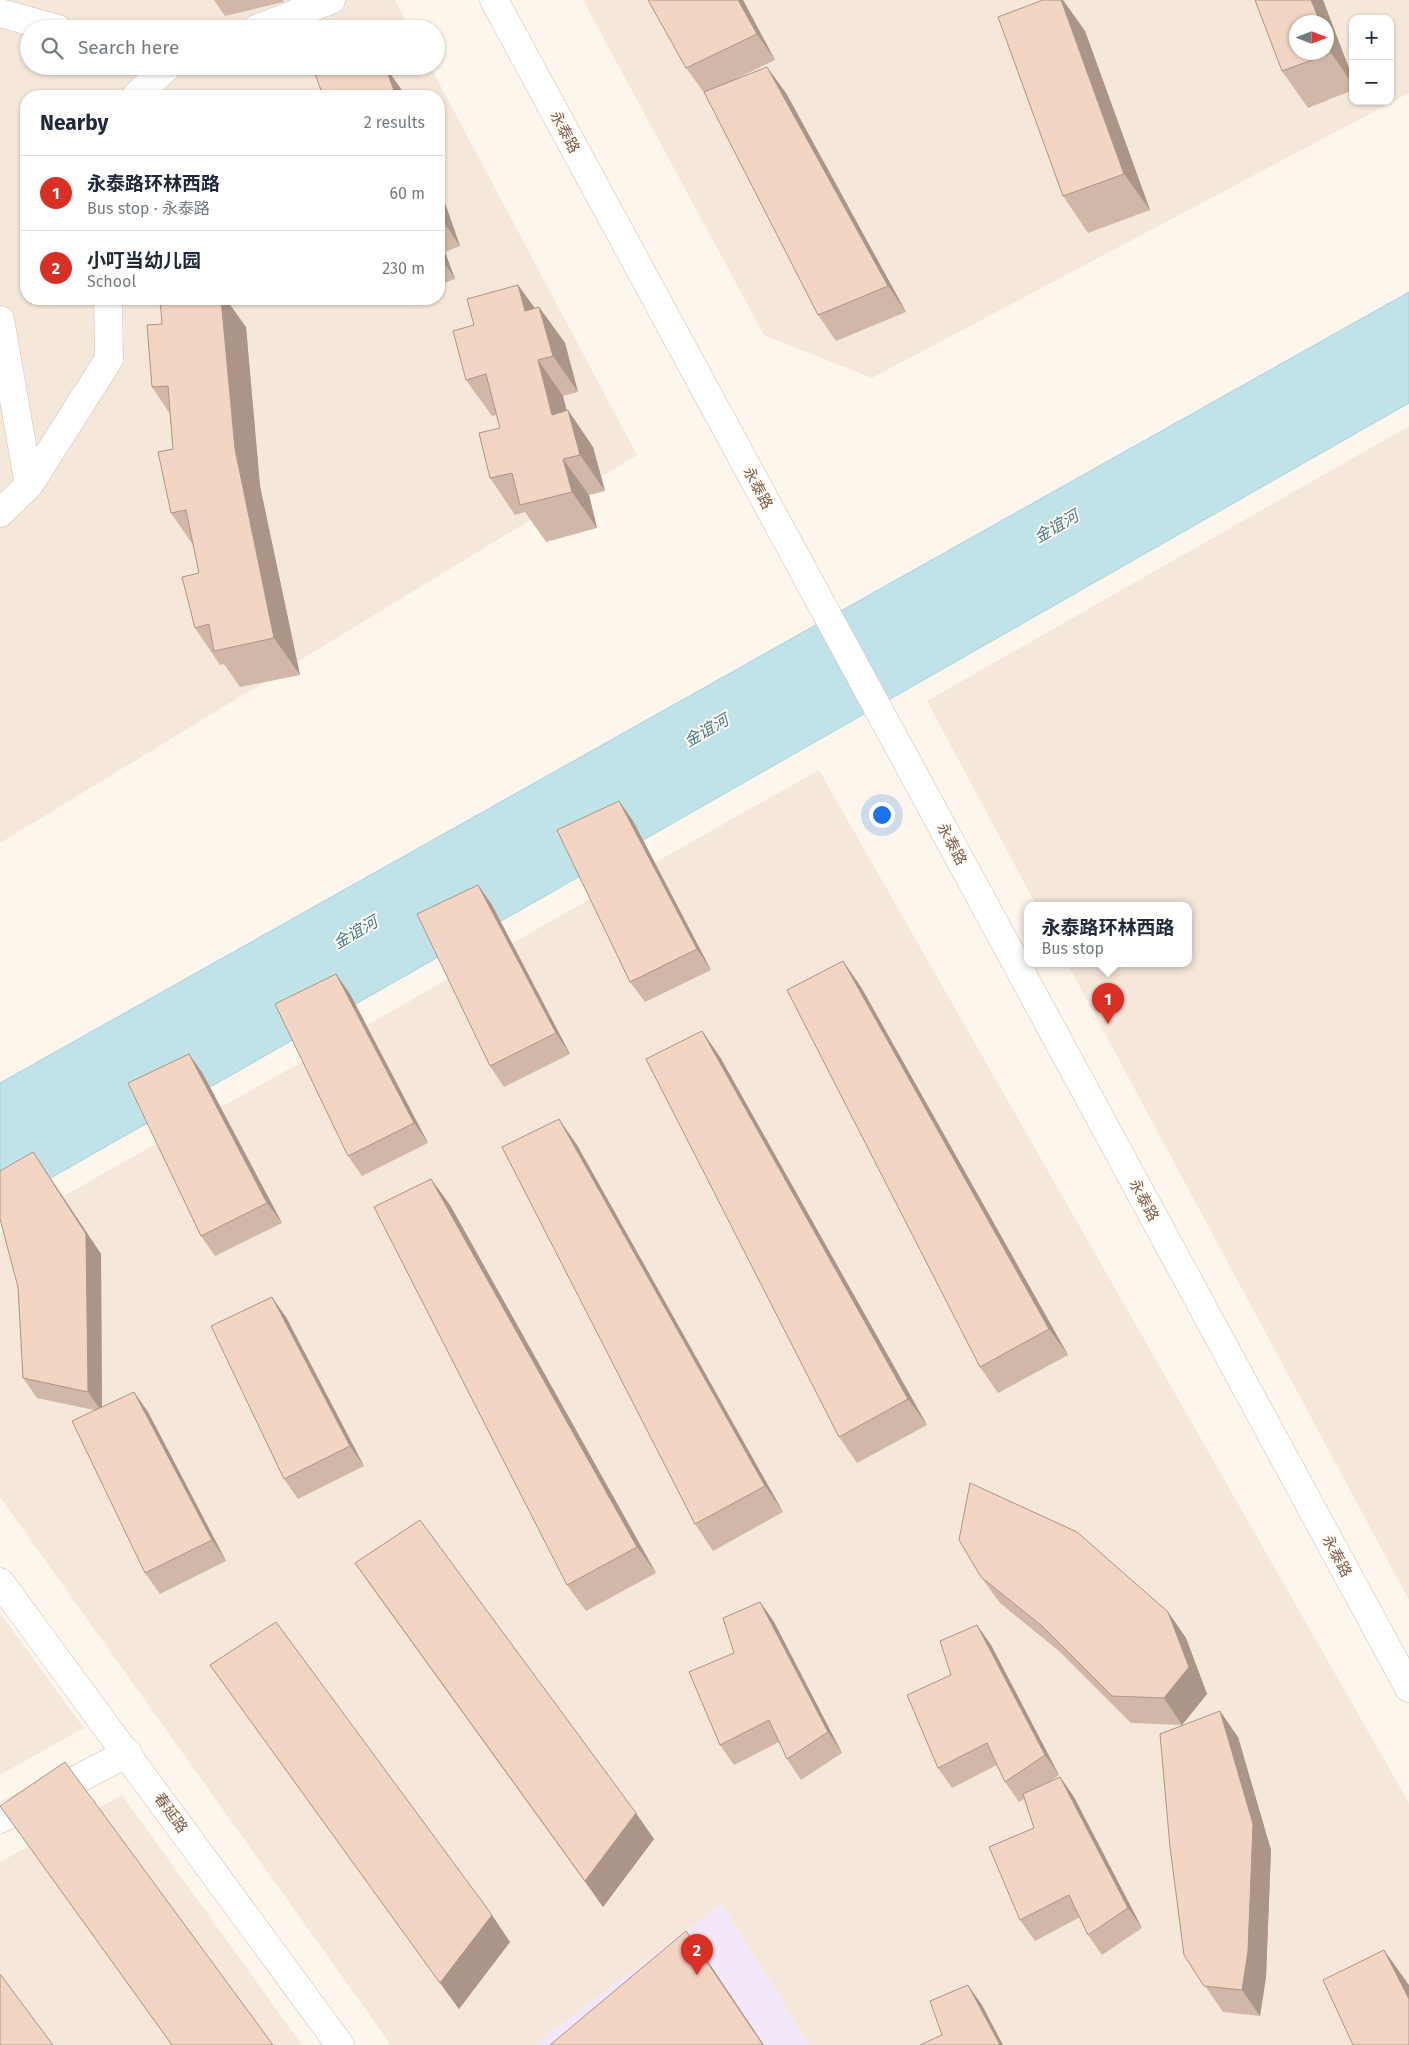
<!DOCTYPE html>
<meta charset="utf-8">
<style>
body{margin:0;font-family:"Fira Sans","Noto Sans SC",sans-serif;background:#f6f6f7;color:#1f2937}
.controls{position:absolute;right:15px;top:15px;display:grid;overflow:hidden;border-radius:10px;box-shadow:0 1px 4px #0004}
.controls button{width:45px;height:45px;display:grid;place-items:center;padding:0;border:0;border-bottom:1px solid #e0e1e3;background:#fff;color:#1f2937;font:25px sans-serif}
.compass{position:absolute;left:1289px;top:15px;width:45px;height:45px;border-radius:50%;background:#fff;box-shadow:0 1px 4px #0004;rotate:90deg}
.you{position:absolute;left:881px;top:814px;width:18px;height:18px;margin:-12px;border:4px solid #fff;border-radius:50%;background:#1a73e8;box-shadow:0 0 0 8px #1a73e833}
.badge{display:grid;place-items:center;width:32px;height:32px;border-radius:50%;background:#d93025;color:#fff;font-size:16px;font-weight:700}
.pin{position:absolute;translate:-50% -41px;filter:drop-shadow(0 1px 2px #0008)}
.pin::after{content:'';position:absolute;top:26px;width:18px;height:15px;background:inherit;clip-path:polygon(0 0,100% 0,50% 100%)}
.popup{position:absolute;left:1024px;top:902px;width:168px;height:65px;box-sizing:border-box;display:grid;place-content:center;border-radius:10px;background:#fff;filter:drop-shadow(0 1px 4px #0005);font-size:16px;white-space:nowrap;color:#747a83}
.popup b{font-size:19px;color:#1f2937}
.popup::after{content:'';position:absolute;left:50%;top:100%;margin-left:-10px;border:10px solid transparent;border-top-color:#fff}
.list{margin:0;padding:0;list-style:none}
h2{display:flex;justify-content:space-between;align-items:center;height:65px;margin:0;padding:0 20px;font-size:21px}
h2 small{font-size:16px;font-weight:400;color:#747a83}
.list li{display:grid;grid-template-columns:32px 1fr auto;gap:15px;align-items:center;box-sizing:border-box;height:75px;padding:0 20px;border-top:1px solid #e0e1e3}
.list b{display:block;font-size:19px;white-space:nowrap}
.list p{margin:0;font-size:16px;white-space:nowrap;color:#747a83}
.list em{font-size:16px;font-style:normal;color:#747a83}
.icon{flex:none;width:28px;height:28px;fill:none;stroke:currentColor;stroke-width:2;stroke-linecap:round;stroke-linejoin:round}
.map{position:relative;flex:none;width:1409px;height:2045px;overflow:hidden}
.search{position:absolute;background:#fff;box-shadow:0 1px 4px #0004;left:20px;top:20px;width:425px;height:55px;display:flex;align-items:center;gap:12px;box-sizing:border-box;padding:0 18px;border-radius:28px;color:#747a83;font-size:19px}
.panel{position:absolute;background:#fff;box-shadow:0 1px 4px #0004;left:20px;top:90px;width:425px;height:215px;border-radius:20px}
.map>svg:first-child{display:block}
</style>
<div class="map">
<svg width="1409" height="2045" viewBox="0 0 1409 2045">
<rect width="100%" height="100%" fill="#fdf6ec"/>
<path fill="#f5e8da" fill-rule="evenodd" d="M0 0H395L410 29H29V66H430L637 455 0 843ZM26 96H439V299H26Z
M583 0H1409V93L872 378 764 335ZM1353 19H1390V101H1353ZM1296 22H1326V52H1296Z
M1409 426V1600L1067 963H1188V905H1036L927 701Z
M819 770 1409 1803V2045H809L722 1904 534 2045H391L0 1497V1232Z
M0 1613 84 1728 0 1775Z
M122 1795 302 2045H0V1862Z"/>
<path fill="#f3e8fa" d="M722 1904 809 2045H534Z"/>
<path fill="#bfe3e8" stroke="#a5d3da" d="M1409 292V403L0 1207V1083Z"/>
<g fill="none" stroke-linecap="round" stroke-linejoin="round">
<defs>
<path id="minor" d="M494 0 1409 1688
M0 13 58 29
M256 29 331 0
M136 96 168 66
M0 320 29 485 109 359 108 299
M0 513 29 485
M0 1582 340 2045
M0 1819 128 1753"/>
</defs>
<use href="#minor" stroke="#d1beb0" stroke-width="29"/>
<use href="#minor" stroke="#fff" stroke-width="28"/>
</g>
<path fill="#d1b7a8" d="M214 0H283L284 2 225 16Z
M743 0 775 60 734 80 786 93 906 312 836 341 818 315 705 94 686 68Z
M1255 0H1323L1353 79V90L1308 108 1282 71Z
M1085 31 1150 210 1088 233 1063 196Z
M439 195 445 203 460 246 445 252 455 279 439 285Z
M518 285 535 308 539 307 565 343 578 392 563 396 567 411 593 447 605 491 589 495 597 528 546 542 525 512 515 515 490 478 500 428 496 415 492 416 466 380 474 325Z
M246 327 260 486 300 675 240 687 224 664 220 665 195 628 199 573 193 545 171 513 173 449 170 414 152 387Z
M619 801 633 821 711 970 645 1002 630 982Z
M478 885 492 905 570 1054 504 1087 490 1066Z
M843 961 861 987 1068 1355 998 1393 980 1367Z
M336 974 350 994 428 1143 362 1176 348 1156Z
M702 1031 720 1057 927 1425 857 1463 839 1437Z
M189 1054 203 1074 282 1223 215 1256 201 1236Z
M577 1145 783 1512 713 1551 695 1524Z
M33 1152 101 1254 102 1407 134 1392 148 1412 226 1561 160 1594 145 1573 94 1410 37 1398 23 1378Z
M431 1179 450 1205 656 1573 586 1611 567 1585Z
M286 1317 364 1466 298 1499 284 1479Z
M355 1563 654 1839 603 1907 373 1589Z
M981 1577 1168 1612 1186 1638 1207 1694 1182 1725 1131 1723 1060 1652 1000 1603Z
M760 1602 774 1622 842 1753 801 1780 787 1759 779 1742 734 1765 720 1745 734 1653Z
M991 1645 1059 1775 1051 1781 1060 1777 1074 1797 1142 1928 1102 1955 1088 1935 1080 1917 1035 1941 1020 1920 1034 1828 1024 1799 1019 1802 1005 1782 997 1765 952 1788 938 1768 951 1675Z
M210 1665 510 1942 459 2009 229 1691Z
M1238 1737 1271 1850 1266 1977 1260 2016 1223 2012 1184 1955Z
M0 1806 273 2045H172Z"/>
<path fill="#aa9588" d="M738 0H743L775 60 757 34Z
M1061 0H1063L1085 31 1150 210 1124 174Z
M1311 0H1323L1353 79V84L1331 53 1326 41V22H1320Z
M366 66H373L383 80 368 72Z
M385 66 406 96H396Z
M767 67 786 93 906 312 888 286Z
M439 195 445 203 460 246 439 215Z
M439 243 445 252 455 279 439 255Z
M518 285 543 320 539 307 565 343 578 392 553 356 525 311Z
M221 299H226L246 327 260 486 300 675 274 638 235 449Z
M538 360 563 396 577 451 552 415Z
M568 410 593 447 605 491 580 455Z
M563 459 589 495 597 528 572 492Z
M619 801 633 821 711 970 697 949Z
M478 885 492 905 570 1054 556 1033Z
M843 961 861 987 1068 1355 1049 1329Z
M336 974 350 994 428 1143 414 1123Z
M702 1031 720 1057 927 1425 908 1399Z
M189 1054 203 1074 282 1223 267 1203Z
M559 1119 577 1145 783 1512 765 1486Z
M33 1152 101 1254 102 1412 88 1392Z
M431 1179 450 1205 656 1573 637 1547Z
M272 1297 286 1317 364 1466 350 1446Z
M134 1392 148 1412 226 1561 212 1540Z
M760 1602 774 1622 842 1753 828 1732Z
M1168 1612 1186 1638 1207 1694 1182 1725 1164 1698Z
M977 1625 991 1645 1059 1775 1045 1755Z
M1220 1711 1238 1737 1271 1850 1266 1977 1260 2016 1242 1990Z
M1060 1777 1074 1797 1142 1928 1128 1908Z
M636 1813 654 1839 603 1907 585 1881Z
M492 1915 510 1942 459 2009 440 1983Z
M686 1931 705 1957 764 2045H763Z
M1384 1950 1409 1985V1999Z
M968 1985 982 2005 1003 2045H1000Z"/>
<path fill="#f3d5c3" stroke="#aa9588" d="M648 0H738L757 34 686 68Z
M1043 0H1061L1124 174 1063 196 998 17Z
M1255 0H1311L1320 22H1296V52H1326V41L1331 53 1282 71Z
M312 66H366L368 72 385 66 396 96H305L321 90Z
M767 67 888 286 818 315 704 92Z
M518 285 525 311 539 307 553 356 538 360 552 415 568 410 580 455 563 459 572 492 520 505 512 473 490 478 479 433 500 428 486 374 466 380 453 331 474 325 467 299Z
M160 299H221L235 449 274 638 214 651 209 624 195 628 182 577 199 573 186 510 171 513 158 452 173 449 168 386 152 387 147 325 162 324Z
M619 801 697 949 630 982 557 830Z
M478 885 556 1033 490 1066 417 914Z
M843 961 1049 1329 980 1367 787 990Z
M336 974 414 1123 348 1156 275 1004Z
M702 1031 908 1399 839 1437 646 1059Z
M189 1054 267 1203 201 1236 128 1083Z
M559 1119 765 1486 695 1524 502 1147Z
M33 1152 86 1234 88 1392 23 1378 18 1287 0 1219V1171Z
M431 1179 637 1547 567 1585 374 1207Z
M272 1297 350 1446 284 1479 211 1326Z
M134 1392 212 1540 145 1573 72 1421Z
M970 1483 1077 1532 1168 1612 1189 1667 1164 1698 1112 1696 1042 1626 981 1577 959 1540Z
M420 1520 636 1813 585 1881 355 1563Z
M760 1602 828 1732 787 1759 769 1720 720 1745 689 1672 734 1653 723 1618Z
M276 1622 492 1915 440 1983 210 1665Z
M977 1625 1045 1755 1005 1782 987 1743 938 1768 907 1695 951 1675 940 1641Z
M1220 1711 1253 1824 1248 1951 1242 1990 1204 1986 1184 1955 1170 1847 1160 1734Z
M65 1762 273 2045H172L0 1806Z
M1060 1777 1128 1908 1088 1935 1069 1895 1020 1920 989 1847 1034 1828 1023 1794Z
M686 1931 763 2045H550Z
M1384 1950 1409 1999V2045H1353L1323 1980Z
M0 1974 53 2045H0Z
M968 1985 1000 2045H920L942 2035 930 2001Z"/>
<g text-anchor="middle" stroke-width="4" stroke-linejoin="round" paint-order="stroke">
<g font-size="15" fill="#7a5c4d" stroke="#fffaf3">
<text transform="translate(565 132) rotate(62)" y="5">永泰路</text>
<text transform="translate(758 488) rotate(62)" y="5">永泰路</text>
<text transform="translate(952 844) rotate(62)" y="5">永泰路</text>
<text transform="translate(1144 1200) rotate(62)" y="5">永泰路</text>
<text transform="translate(1337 1556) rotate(62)" y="5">永泰路</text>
<text transform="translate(171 1813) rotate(54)" y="5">春延路</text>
</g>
<g font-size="16" font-style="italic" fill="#437c86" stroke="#fffaf3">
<text transform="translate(1056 526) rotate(-30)" y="6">金谊河</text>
<text transform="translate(706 730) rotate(-30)" y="6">金谊河</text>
<text transform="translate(355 932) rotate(-30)" y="6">金谊河</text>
</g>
</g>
</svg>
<div class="controls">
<button>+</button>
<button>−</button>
</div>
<svg class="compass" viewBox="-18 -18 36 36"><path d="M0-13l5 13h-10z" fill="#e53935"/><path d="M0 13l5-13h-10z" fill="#747a83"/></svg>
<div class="you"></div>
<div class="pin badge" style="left:1108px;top:1024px">1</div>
<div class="popup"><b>永泰路环林西路</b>Bus stop</div>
<div class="pin badge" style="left:697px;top:1975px">2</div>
<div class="search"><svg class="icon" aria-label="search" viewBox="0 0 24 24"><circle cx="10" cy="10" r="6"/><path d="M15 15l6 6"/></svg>Search here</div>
<section class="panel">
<h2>Nearby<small>2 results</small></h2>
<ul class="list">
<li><span class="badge">1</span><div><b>永泰路环林西路</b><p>Bus stop · 永泰路</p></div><em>60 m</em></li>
<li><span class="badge">2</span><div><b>小叮当幼儿园</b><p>School</p></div><em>230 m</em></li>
</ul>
</section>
</div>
